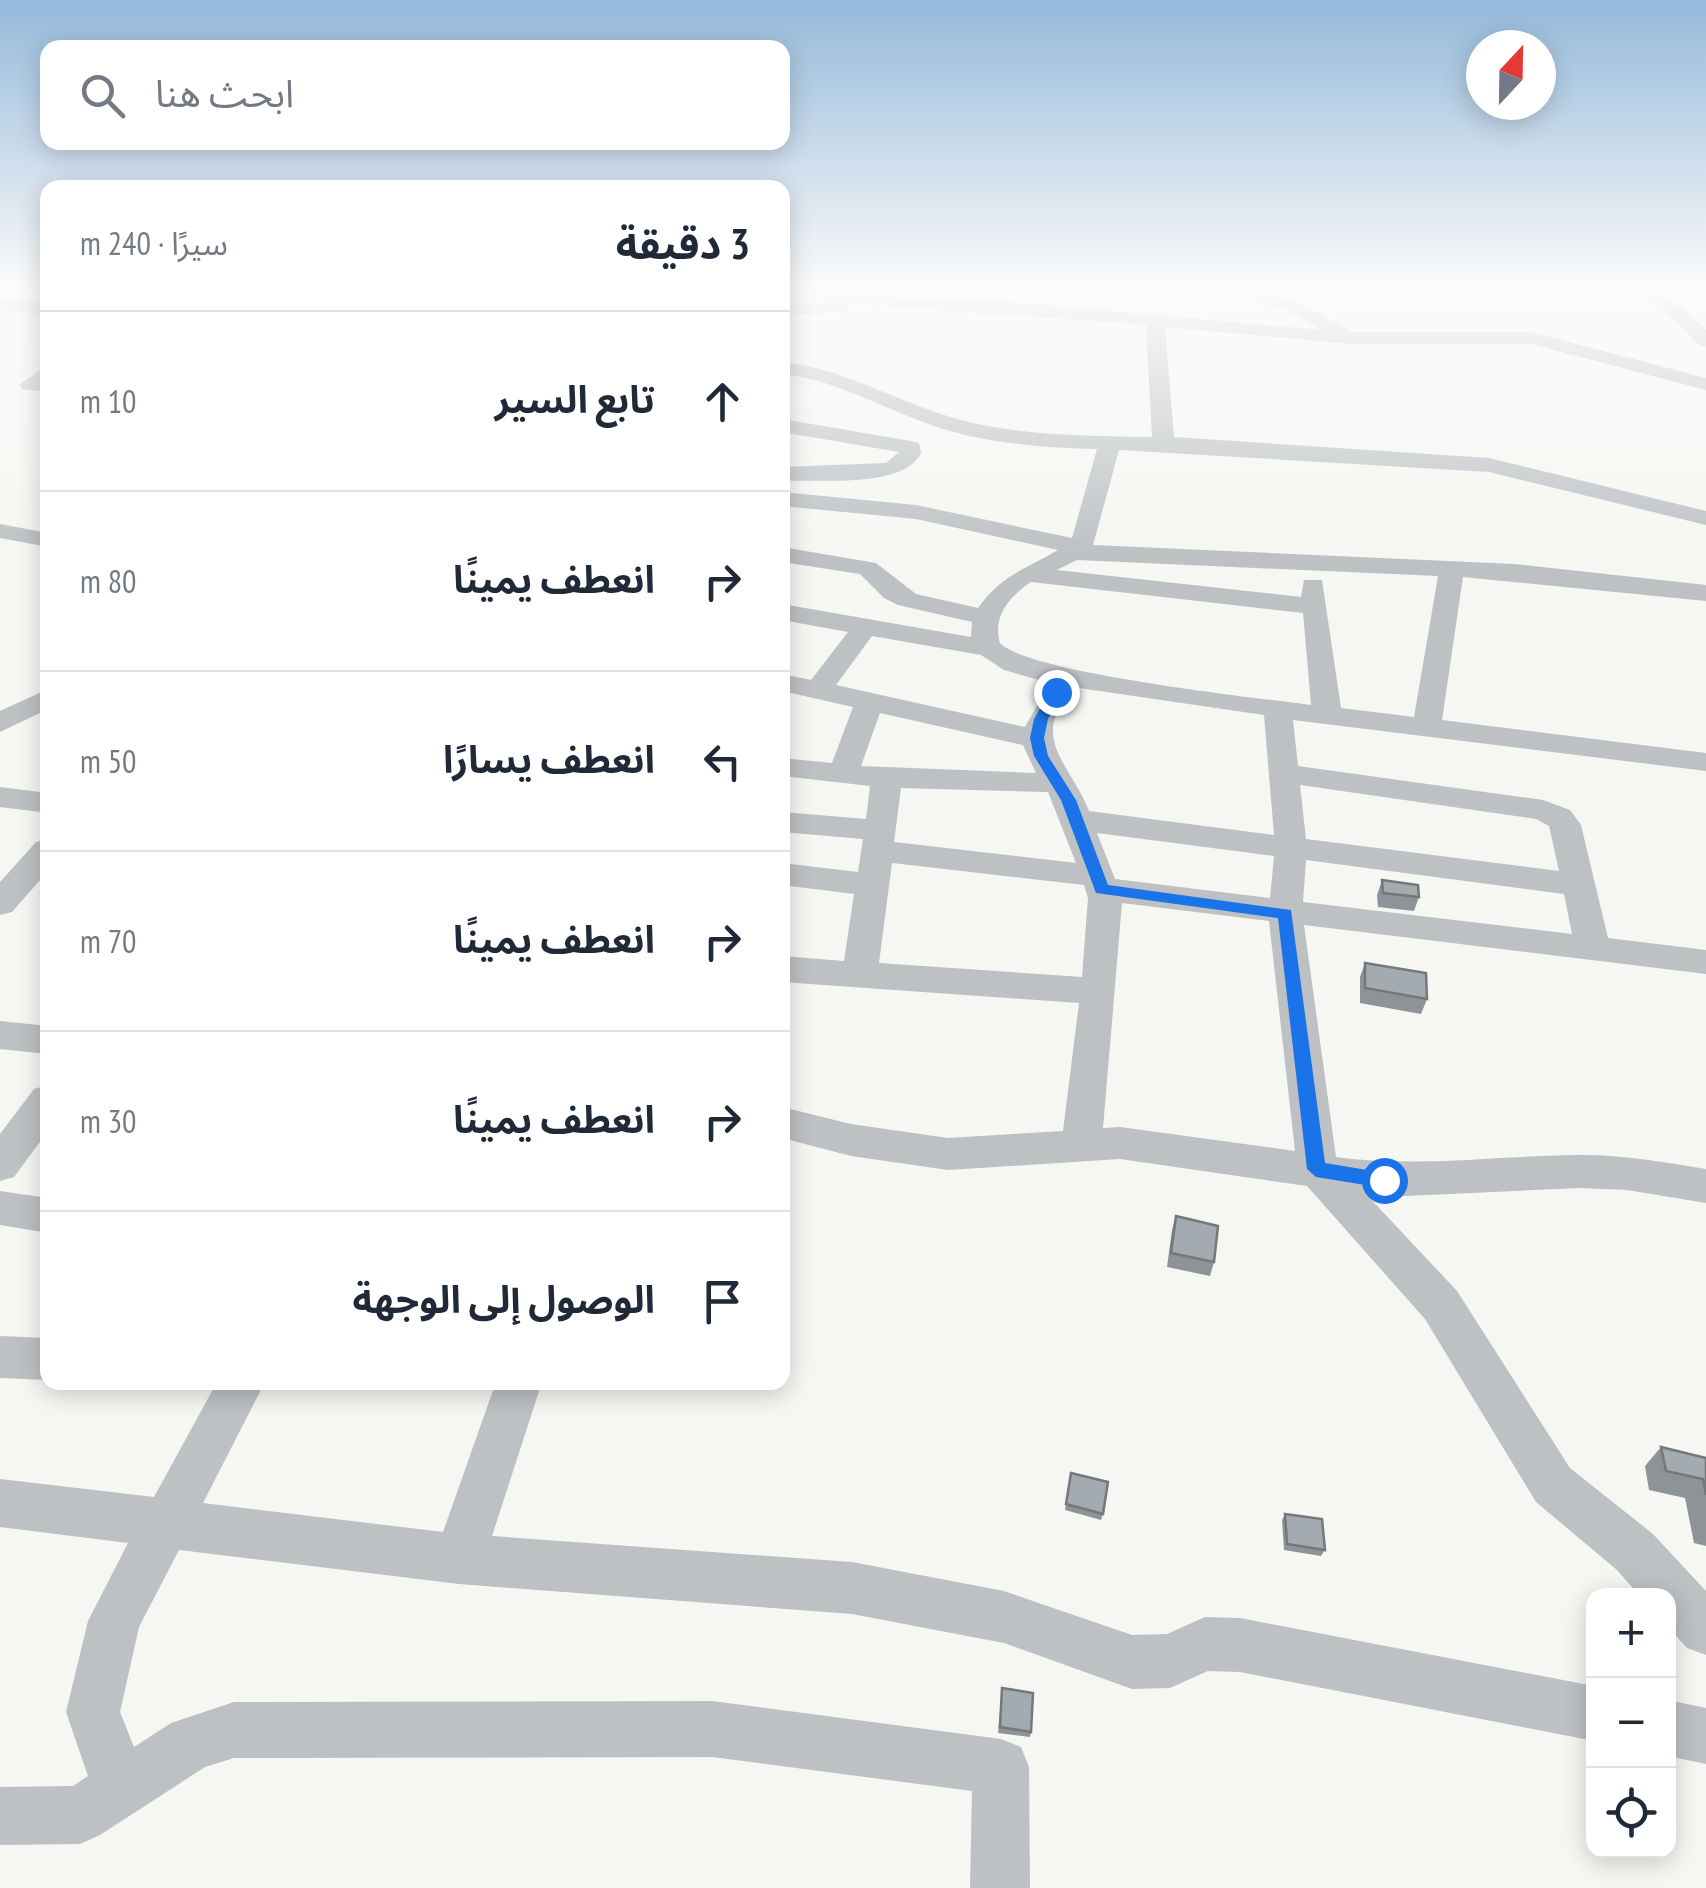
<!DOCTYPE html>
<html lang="ar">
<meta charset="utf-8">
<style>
body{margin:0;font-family:"PT Sans Narrow","Noto Sans Arabic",sans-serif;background:#f2f2f3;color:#1f2937;direction:rtl}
.controls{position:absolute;right:30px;bottom:30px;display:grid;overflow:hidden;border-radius:20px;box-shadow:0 5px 25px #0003}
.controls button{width:90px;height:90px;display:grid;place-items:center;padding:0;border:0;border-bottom:2px solid #e0e1e3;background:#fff;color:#1f2937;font:50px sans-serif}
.compass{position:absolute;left:1466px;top:30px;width:90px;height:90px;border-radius:50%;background:#fff;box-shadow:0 5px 25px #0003;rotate:22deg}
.stop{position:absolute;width:30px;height:30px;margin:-22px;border:8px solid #1a73e8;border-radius:50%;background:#fff}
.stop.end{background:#1a73e8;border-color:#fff;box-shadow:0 2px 10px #0008}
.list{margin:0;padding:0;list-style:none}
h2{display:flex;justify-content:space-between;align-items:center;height:130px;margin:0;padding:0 40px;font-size:42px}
h2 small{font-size:32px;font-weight:400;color:#747a83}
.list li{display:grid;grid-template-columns:65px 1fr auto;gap:30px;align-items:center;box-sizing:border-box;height:180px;padding:0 40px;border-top:2px solid #e0e1e3}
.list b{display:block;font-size:38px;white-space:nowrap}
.list em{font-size:32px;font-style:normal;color:#747a83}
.icon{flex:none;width:55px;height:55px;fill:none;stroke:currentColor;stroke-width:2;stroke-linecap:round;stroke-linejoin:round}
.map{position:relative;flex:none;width:1706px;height:1888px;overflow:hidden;direction:ltr}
.search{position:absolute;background:#fff;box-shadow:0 5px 25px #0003;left:40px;top:40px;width:750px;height:110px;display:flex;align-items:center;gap:25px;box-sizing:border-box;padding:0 35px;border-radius:20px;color:#747a83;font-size:38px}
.panel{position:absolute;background:#fff;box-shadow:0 5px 25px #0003;left:40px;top:180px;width:750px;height:1210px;border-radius:20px;direction:rtl}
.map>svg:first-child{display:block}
</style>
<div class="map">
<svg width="1706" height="1888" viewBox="0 0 1706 1888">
<rect width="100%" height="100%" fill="#f6f6f3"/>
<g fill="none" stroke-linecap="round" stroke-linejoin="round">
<path fill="#bdc1c4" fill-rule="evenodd" d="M800 291H846L907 299 1006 301 1322 330 1288 311 1233 291H1260L1302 303 1352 332H1531L1706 378V390L1531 344H1352L1165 327 1174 437 1489 458 1706 511V525L1489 472 1119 450 1093 545 1514 564 1706 585V601L1463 577 1442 720 1706 753V771L1293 720 1298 766 1543 800 1570 810 1581 825 1608 938 1706 950V974L1304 925 1336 1157C1415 1168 1495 1156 1575 1155 1619 1154 1663 1162 1706 1169V1203L1627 1190 1579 1188 1384 1197 1366 1194 1457 1291 1570 1468 1653 1534 1706 1591V1655L1687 1648 1668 1627V1596H1640L1617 1570 1536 1502 1425 1319 1307 1186 1120 1159 948 1170 851 1156 782 1138V1107L851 1124 948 1138 1063 1131 1079 1003 782 982V956L844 961 854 894 782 885V863L858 872 863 839 782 832V812L866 819 870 786 782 776V758L832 763 853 707 782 691V674L811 680 848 632 782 620V604L971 637 972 622 898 605 884 598 860 574 782 562V547L876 563 916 594 978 608C1001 575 1026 569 1058 550L916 519 782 506V492L916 505 1072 538 1097 449C1043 448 980 443 929 424 880 407 834 379 782 374V362C840 368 889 397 944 415 1010 436 1083 436 1152 437L1146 325C1033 315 921 313 809 296ZM1077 560 1438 576 1414 717 1341 708 1322 580H1304L1301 597 1057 570ZM1031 582 1303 613 1311 705C1258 698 1028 673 1000 643 992 616 1010 596 1031 582ZM872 636 981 655 1004 670 1050 683 1025 727 836 685ZM1079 688 1264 715 1274 835 1089 811C1072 766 1023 732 1079 688ZM880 713 1023 745 1036 773 861 766ZM1300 785 1536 819 1549 826 1559 871 1306 839ZM901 788 1048 792 1076 863 894 842ZM1097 833 1274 856 1270 898 1115 879ZM1306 860 1564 894 1572 934 1303 902ZM892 863 1084 885 1088 898 1082 977 879 963ZM1122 903 1269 921 1295 1151 1120 1127 1103 1128Z
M1630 291C1661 290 1685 308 1706 330V347L1699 345 1675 320Z
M0 298 48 303V315L0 310Z
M840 302 847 304V312L782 315V303Z
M48 364V392L22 389 19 385Z
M782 419 911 441 919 443 921 453C903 489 820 479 782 481V467L886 463 899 452 782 432Z
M0 524 48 533V547L0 538Z
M48 689V709L0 732V711Z
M0 787 48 793V813L0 807Z
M48 839V871L12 912 0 915V882L36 842Z
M0 1021 48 1026V1054L0 1049Z
M48 1085V1131L14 1177 0 1181V1134L34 1089Z
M0 1191 48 1198V1233L0 1225Z
M0 1336 48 1338V1380L0 1378Z
M217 1382H265L203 1503 443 1532 496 1382H542L492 1536 852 1562 1004 1591 1132 1635 1167 1634 1205 1617 1240 1618 1594 1686V1741L1240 1672 1208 1671 1170 1688 1132 1689 1004 1643 852 1614 459 1584 179 1550 139 1627 120 1712 134 1747 171 1723 234 1702 712 1701 1001 1739 1021 1747 1029 1767 1030 1888H970L972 1791 712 1757 234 1758 205 1767 100 1835 80 1844 0 1845V1787L73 1786 88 1776 66 1712 88 1621 128 1543 0 1527V1479L154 1497Z
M1668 1700 1706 1708V1764L1668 1756Z"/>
</g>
<path fill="#8d9397" d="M1382 880 1419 897 1414 911 1378 907 1377 895Z
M1365 963 1427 999 1421 1014 1360 1003V977Z
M1176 1216 1214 1262 1210 1276 1167 1267 1172 1230Z
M1661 1447 1706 1458V1546L1694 1543 1685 1498 1649 1490 1645 1466Z
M1071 1473 1103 1514 1101 1520 1065 1510Z
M1285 1514 1325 1550 1321 1556 1284 1550 1282 1520Z
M1002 1688 1031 1732 1030 1737 998 1733Z"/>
<path fill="#a4abb0" stroke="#73787b" stroke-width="2.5" d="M1382 880 1418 885 1419 897 1383 893Z
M1365 963 1426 973 1427 999 1365 988Z
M1176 1216 1218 1226 1214 1262 1171 1253Z
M1661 1447 1706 1458V1495L1703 1479 1666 1471Z
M1071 1473 1108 1482 1103 1514 1066 1504Z
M1285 1514 1322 1519 1325 1550 1287 1544Z
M1002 1688 1033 1693 1031 1732 1000 1727Z"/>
<linearGradient id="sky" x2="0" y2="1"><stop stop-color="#94b9da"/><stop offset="0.52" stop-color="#fbfbfa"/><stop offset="1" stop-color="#fbfbfa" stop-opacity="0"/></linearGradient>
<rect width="1706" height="555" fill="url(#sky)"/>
<path fill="#1a73e8" d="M1051 689 1062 692 1048 719 1044 738 1048 756 1076 800 1108 885 1291 910 1325 1163 1391 1174V1185L1384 1188 1316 1177 1307 1169 1278 918 1096 893 1061 800 1034 756 1030 738 1034 719Z"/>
</svg>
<div class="controls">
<button>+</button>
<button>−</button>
<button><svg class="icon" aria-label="locate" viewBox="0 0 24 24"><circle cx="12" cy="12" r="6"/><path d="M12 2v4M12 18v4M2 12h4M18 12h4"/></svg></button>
</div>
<svg class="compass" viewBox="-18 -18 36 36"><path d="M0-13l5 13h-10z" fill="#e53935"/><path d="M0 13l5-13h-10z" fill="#747a83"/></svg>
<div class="stop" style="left:1384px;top:1180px"></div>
<div class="stop end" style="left:1056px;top:692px"></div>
<div class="search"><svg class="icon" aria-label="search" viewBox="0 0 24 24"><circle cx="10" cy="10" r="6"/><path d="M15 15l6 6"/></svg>ابحث هنا</div>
<section class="panel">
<h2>3 دقيقة<small>سيرًا · 240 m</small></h2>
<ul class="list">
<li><svg class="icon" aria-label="ahead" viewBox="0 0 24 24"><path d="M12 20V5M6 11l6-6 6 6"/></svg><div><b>تابع السير</b></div><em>10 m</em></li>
<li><svg class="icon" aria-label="right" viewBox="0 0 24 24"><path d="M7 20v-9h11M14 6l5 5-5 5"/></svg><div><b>انعطف يمينًا</b></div><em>80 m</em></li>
<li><svg class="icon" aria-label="left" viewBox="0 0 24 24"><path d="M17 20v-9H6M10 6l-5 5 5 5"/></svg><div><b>انعطف يسارًا</b></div><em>50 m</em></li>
<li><svg class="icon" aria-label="right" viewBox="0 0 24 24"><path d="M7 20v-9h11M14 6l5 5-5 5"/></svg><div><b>انعطف يمينًا</b></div><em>70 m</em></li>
<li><svg class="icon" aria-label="right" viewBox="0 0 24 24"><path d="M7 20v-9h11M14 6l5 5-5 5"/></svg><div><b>انعطف يمينًا</b></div><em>30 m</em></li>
<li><svg class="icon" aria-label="arrive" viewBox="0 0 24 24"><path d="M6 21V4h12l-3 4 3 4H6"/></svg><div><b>الوصول إلى الوجهة</b></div></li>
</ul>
</section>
</div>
